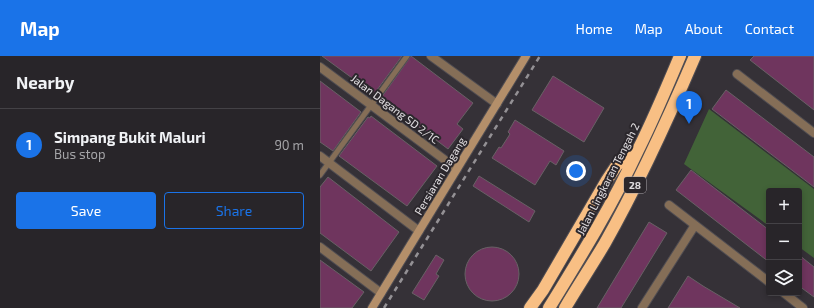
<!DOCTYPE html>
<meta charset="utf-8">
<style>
body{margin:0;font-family:"Exo 2",sans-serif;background:#343135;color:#f1f3f6}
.controls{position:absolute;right:12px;bottom:12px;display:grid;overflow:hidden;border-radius:4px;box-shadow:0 2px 6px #0003}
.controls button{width:36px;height:36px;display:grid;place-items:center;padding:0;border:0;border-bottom:1px solid #444246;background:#282529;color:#f1f3f6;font:20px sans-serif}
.you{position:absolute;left:256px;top:115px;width:14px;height:14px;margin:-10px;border:3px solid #fff;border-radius:50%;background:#1a73e8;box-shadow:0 0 0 6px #1a73e833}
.badge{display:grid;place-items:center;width:26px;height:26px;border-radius:50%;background:#1a73e8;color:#fff;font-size:13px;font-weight:700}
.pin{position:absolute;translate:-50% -33px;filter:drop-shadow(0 1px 2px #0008)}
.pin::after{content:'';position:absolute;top:21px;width:14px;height:12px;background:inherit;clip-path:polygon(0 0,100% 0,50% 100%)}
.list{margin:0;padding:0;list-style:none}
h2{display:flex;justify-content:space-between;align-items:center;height:52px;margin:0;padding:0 16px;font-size:17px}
h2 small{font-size:13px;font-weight:400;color:#a5a5a8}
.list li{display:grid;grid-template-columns:26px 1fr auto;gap:12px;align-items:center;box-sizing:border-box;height:72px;padding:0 16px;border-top:1px solid #444246}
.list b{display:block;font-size:15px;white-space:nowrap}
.list p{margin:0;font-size:13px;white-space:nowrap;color:#a5a5a8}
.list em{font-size:13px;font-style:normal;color:#a5a5a8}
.actions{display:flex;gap:8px;padding:12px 16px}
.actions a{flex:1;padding:9px 0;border:1px solid #1a73e8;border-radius:4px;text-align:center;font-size:14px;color:#1a73e8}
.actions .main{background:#1a73e8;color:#fff}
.icon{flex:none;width:22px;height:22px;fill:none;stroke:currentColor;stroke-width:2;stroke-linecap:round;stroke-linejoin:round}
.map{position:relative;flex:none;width:494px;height:252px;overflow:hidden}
header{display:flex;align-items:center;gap:24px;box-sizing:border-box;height:56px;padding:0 20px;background:#1a73e8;color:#fff}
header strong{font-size:19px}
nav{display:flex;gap:22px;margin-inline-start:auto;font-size:14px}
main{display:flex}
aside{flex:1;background:#282529}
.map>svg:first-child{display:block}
</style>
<header>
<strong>Map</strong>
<nav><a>Home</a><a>Map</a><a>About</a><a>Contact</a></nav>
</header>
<main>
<aside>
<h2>Nearby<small></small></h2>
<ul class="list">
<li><span class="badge">1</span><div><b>Simpang Bukit Maluri</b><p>Bus stop</p></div><em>90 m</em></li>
</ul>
<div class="actions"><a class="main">Save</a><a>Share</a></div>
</aside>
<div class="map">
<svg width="494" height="252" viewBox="0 0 494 252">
<rect width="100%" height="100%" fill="#353137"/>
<path fill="#426338" d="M389 53 494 133V202L479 191V135H449V170L364 108Z"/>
<path fill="#6f355e" stroke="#686165" d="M2 0H82L54 38Z
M91 0 153 47 137 68 143 73 128 93 61 42Z
M434 0H494V54L430 4Z
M233 20 284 52 264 86 212 54Z
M0 25 41 56 13 95 0 86Z
M406 34 494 101V131L392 53Z
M51 60 117 110 87 150 19 100 48 61 50 62Z
M195 64 244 95 236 109 230 105 215 129 172 102 179 91 181 92 190 78 188 76Z
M371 114 449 174V206L356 134Z
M159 120 215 155 209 166 153 130Z
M8 121 79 176 51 215 0 177V131Z
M329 166 347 177 301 252H277Z
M145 218a27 27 0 1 1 54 0a27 27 0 1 1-54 0Z
M116 199 124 204 116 218 119 220 104 244 92 237Z
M479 199 494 211V241L479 230Z
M0 204 44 236 32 252H0Z
M368 220 383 230 420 252H348Z"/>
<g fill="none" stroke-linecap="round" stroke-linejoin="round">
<defs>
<path id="lane" d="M0 119 87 0"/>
<path id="street" d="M111 0 177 48
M0 11 137 113
M417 18 494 77
M0 100 99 175
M349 149 449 226
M0 191 61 237
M464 237 483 252
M322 252 375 169"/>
<path id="secondary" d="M52 252 206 0"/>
<path id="highway" d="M210 252 223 234 287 124 297 109 316 95
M229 252C261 200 293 148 319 92 334 62 347 31 360 0
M245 252C258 230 272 209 285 187 319 127 348 63 375 0"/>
</defs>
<use href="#lane" stroke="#504d52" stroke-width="7"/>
<use href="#street" stroke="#504d52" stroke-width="10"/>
<use href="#secondary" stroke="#504d52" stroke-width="10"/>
<use href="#highway" stroke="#504d52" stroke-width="14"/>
<use href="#lane" stroke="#856e57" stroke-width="5"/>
<use href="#street" stroke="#856e57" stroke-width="8"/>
<use href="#secondary" stroke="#b48f6a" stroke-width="8"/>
<use href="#highway" stroke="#f8bf84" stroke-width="12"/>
<path stroke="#949195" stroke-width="2.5" stroke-dasharray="5 5" stroke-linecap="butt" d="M64 252 220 0"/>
</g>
<g text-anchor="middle" stroke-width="4" stroke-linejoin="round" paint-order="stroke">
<rect fill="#2b272c" stroke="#aaa6aa" stroke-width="1" x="304" y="121" width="22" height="16" rx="3"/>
<g font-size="10" font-weight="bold" fill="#e0dde0">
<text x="315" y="133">28</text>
</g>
<g font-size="11" fill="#e0dde0" stroke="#2b272c">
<text transform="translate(75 53) rotate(37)" y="4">Jalan Dagang SD 2/1C</text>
<text transform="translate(120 120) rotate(-59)" y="4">Persiaran Dagang</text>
<text transform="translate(288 123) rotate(-63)" y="4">Jalan Lingkaran Tengah 2</text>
</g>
</g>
</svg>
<div class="controls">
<button>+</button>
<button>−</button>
<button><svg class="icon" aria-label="layers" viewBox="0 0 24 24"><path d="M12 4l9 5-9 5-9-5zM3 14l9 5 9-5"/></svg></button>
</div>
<div class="you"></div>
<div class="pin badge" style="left:369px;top:68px">1</div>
</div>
</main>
